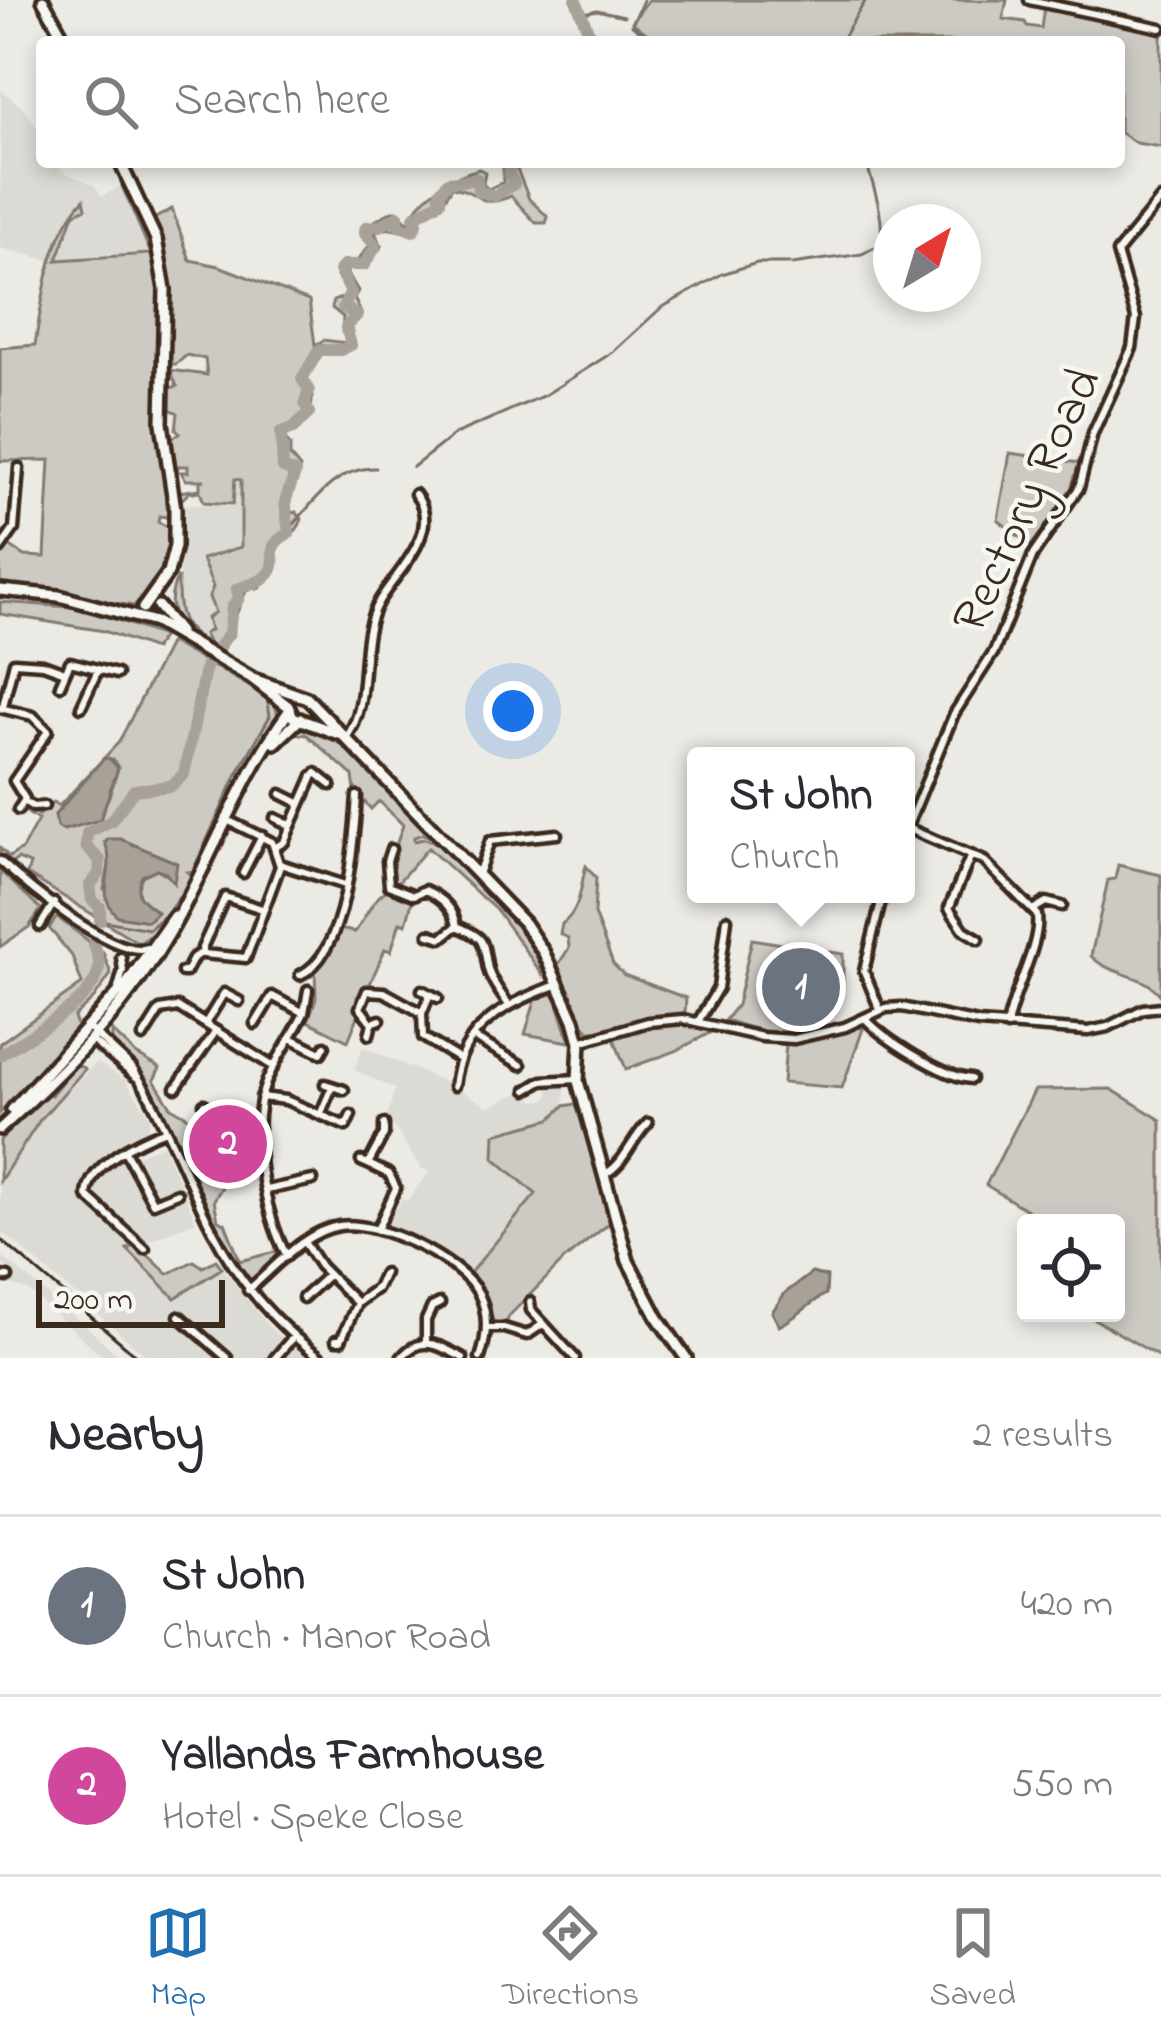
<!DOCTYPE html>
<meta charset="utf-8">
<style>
body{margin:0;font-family:"Indie Flower",sans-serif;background:#f2f2f3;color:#2b2b33}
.controls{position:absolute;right:36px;bottom:36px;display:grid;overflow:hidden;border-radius:12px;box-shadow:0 6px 18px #0003}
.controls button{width:108px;height:108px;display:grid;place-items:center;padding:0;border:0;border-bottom:3px solid #e1e1e2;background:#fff;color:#2b2b33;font:60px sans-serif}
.compass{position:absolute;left:873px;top:204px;width:108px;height:108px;border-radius:50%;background:#fff;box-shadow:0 6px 18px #0003;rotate:38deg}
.scale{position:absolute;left:36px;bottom:30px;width:189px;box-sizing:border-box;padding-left:12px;border:6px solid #3b2a1e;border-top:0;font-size:33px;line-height:42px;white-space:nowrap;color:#3b2a1e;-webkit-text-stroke:9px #f6f6f2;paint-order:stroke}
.you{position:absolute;left:513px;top:711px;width:42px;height:42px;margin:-30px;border:9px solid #fff;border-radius:50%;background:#1a73e8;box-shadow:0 0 0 18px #1a73e833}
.badge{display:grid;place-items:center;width:78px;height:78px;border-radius:50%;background:#1f6fb2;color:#fff;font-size:39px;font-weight:700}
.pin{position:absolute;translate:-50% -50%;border:6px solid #fff;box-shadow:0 3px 12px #0006}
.popup{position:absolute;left:687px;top:747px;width:228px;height:156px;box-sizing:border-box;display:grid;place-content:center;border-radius:12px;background:#fff;filter:drop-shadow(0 3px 9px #0005);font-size:39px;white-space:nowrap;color:#7c7c81}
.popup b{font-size:45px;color:#2b2b33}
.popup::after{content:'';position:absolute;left:50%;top:100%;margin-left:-24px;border:24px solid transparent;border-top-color:#fff}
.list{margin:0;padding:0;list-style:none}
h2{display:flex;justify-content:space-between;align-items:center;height:156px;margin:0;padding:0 48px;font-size:51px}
h2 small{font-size:39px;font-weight:400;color:#7c7c81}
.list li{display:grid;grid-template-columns:78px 1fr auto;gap:36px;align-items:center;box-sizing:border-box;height:180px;padding:0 48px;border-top:3px solid #e1e1e2}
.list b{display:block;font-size:45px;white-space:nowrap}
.list p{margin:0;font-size:39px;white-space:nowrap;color:#7c7c81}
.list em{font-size:39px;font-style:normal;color:#7c7c81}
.icon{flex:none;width:66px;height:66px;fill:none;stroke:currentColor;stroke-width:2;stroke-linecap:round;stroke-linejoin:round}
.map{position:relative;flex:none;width:1161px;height:1358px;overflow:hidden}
.search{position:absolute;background:#fff;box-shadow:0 6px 18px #0003;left:36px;right:36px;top:36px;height:132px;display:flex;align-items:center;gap:30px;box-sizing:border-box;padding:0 42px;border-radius:12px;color:#7c7c81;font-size:45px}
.sheet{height:516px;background:#fff}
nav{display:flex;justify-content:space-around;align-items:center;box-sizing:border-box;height:168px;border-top:3px solid #e1e1e2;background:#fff;font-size:33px;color:#7c7c81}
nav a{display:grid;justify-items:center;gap:6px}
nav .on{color:#1f6fb2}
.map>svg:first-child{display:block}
</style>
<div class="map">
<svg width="1161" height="1358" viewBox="0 0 1161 1358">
<rect width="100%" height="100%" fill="#ebeae5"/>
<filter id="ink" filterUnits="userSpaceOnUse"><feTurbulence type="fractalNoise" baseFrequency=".00833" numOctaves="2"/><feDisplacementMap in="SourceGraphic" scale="24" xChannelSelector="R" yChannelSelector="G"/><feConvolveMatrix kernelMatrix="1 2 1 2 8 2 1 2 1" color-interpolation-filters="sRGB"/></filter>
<g filter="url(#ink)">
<path fill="#dcdad4" d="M1 90 23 108 42 133V162H63L60 170 95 186 102 196 122 186 151 254 52 261 0 248Z
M235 479H241L242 547 211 646 188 633 178 612 181 505 233 504Z
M363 1047 449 1084 489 1107 520 1092 537 1102 548 1098 550 1085H565L564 1106 551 1119 495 1134 494 1158 537 1193 469 1274 456 1260 387 1225 402 1199 407 1201 430 1171 421 1169 387 1116 395 1089 354 1070Z
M96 1062 125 1080 151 1118 147 1132 115 1152 128 1159 163 1145 196 1221 127 1250 175 1298 222 1268 269 1327 293 1349 300 1348 313 1358H149L0 1230V1181L40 1120Z
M0 1255 87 1327 121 1358H105L28 1290 9 1284V1269L0 1262Z"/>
<path fill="#cdcac4" stroke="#847a71" stroke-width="3" fill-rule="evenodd" d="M648 0H1007L1003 19 1025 22 1027 26 1041 28 1044 7 1161 31V147L1136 143 1119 132V42H677L646 33 632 22Z
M503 162H514L529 199 548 217 546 223H536L511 196C479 211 480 190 452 187L440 207 422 214 414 234C399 232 388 224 375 233L382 246 364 268 345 269 358 291 354 298 361 313 350 325 354 342 344 352H322L306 377 313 393 310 418 283 437 290 445V456L300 468 289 494 291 513 296 512 302 519C297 533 292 532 282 541 273 550 270 574 260 588L247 589 221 650C189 637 157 617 178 577 178 609 178 629 209 644L204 634 210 630 207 618 215 612 209 597 213 587 202 559 241 547V480L235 479 233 504 204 502 200 492H190L180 501 178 492 200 489V481L205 480H186L181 472H188V466H178L176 486 166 427H170L172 438 180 433 176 429 178 413 170 409V388L177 386 170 370 207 375 205 359 187 355 176 364H167V280L152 220 172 209 190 260 219 266 309 301 315 345 324 340 346 343 347 336 342 332 343 317 332 308 333 301 344 297 346 291 337 276 343 261H357L370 245 362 237 361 229 392 211H397L408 223C420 196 449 177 479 169L485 172 483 184 488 189 503 182Z
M127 185 147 223 161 279 159 425 173 518 159 516 158 522 173 529 161 576 134 606 0 586V552L9 546 24 556 45 557 50 460 0 461V348L35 345C43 296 49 236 84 199L86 208 74 214 57 260 151 254 122 186Z
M1010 453 1079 463 1069 496 1031 546 998 520Z
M0 602 84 608 163 636 154 649 104 631 0 614Z
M170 642 274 700 278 716 245 773 240 774 242 777 196 871 187 872 193 877C180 901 163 930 139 943L27 874 30 864 18 859 12 863 0 854V848L9 857 22 849 38 820 25 811 21 814 27 808 39 815 53 802 59 806 119 742ZM113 759 118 768C107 805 104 821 63 830L55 815 103 760ZM105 843 176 863 170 877 157 869 142 876 136 891 138 897 155 910 104 889 111 857Z
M304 727C357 740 396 801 433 838L423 834 414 837V841C424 839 423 837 433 842 461 855 540 944 542 974L498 912 428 848 398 882 415 891 406 924 400 922 391 951 385 949 369 986 357 997 359 1014 348 1041 308 1021 316 998 315 969 338 929 355 932C367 916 373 896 391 888V860L403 825 379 801 371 809 355 791 353 776 307 735 294 733Z
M1118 865 1161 875V996C1144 972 1111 977 1091 956L1108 880 1115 879Z
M586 866 596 878 594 914 613 964 624 975 686 998 685 1014C654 1016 615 1032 589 1031L583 1024 558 965 569 948 568 938 560 934 562 924C582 909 580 885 586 866Z
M0 871 41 909 29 927 0 947Z
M57 917 103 952 111 974 94 998 74 1017 77 1027 73 1032 0 1113V1043L82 984 72 956 49 928Z
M752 939 843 954V988L819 997 823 1031C788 1039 758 1031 725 1020L737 1005Z
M551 994 556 997 570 1042 525 1034 536 998Z
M661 1022H694L717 1029 676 1051 626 1069 613 1036Z
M857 1026 863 1029 842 1088 783 1083 786 1043Z
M112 1031 136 1054 160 1068 154 1080 171 1107 192 1119 183 1134 244 1163 232 1170 214 1200 218 1220 225 1223 240 1261 275 1252 276 1243 277 1259 256 1279 246 1280 233 1266 158 1105 112 1046Z
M76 1064 85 1069 40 1120 0 1181V1140L46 1092 51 1095Z
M1111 1089 1161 1120V1358L1084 1313H1116V1223H1048L986 1185 1035 1090Z
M576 1104 611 1222 565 1259 509 1316 506 1324 494 1323 480 1288 469 1274 536 1194 494 1158 495 1134 551 1119 564 1106Z
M137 1245 168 1274 194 1261 203 1267 216 1260 222 1268 175 1298 127 1249Z"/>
<path fill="#a8a198" stroke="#7c7167" stroke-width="3" d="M109 758 118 768 100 820 63 830 57 827 55 815 103 759Z
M108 839H121L177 863 174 883 165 872 157 869 142 876C132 896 142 900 157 912L148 921 117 916C93 891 118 872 105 843Z
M812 1273 827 1277 826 1294C807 1305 799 1316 779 1326L772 1312 785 1293Z"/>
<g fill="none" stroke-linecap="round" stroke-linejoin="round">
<path stroke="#7c7167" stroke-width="3" d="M643 0 632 25 646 35 670 42
M580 14 597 10 624 16
M840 42 866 0
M792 264 862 254 879 245C887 223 873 185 866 162
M413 467 455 434 545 395 613 352 661 308 722 274 757 263H789
M290 529C313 502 336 467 376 468
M100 920 149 929 167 914 185 888 237 774 270 716 267 696"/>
<path stroke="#a8a198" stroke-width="12" d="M575 42 588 39 589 33 576 0
M100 920V907L92 900 90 885 99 874 100 860 86 847 87 833 111 821 134 790 171 786 184 774 206 665 229 633 232 607 239 598 237 589C246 585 260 583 267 576 284 559 258 550 289 533L285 502 295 473 283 468 281 432 293 428 309 413 305 403 309 390 302 379 319 350H341L351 345 346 327 357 315 343 307 351 293 340 270 345 265H364L376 246 365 233 366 227 380 226 398 216V225L413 231 417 223 414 217 440 202V192L448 182 477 179 478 191 495 196 514 184 509 174 511 162
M0 1055C27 1037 89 1005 98 973 101 963 97 954 94 944"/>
<defs>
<path id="minor" d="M1029 0 1161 28
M0 549 14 529 19 468
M60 685 70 662 117 674
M3 706 14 662 43 664 65 672
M81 707 98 670
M0 708 33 716 48 731 14 781 25 799 18 810
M346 738C374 700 355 641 379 601 397 571 444 530 415 494
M281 794 299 803
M25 802 33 807 44 806
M275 818 290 825
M227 820 272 842 280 866 246 958 203 954 202 948 225 897 262 909
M907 828 984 861 1037 915C1041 946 1012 992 1007 1026
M906 830 954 714 994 652 1033 555 1079 488 1093 433 1132 348 1136 318 1117 253 1161 199
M276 847 284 842 313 776 316 773 331 785
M391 849 387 861 389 885 414 895 425 890C441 897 454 908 457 926 487 939 482 940 488 969 491 982 501 993 508 1004
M971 855 949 908 964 930 979 939
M0 861C26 885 113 958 147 948
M280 864 345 885
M243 873 262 836
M478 874 490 841 557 834
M1034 909 1046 902 1062 906
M40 926 54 903
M429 934 442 938 457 926
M182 972H186L194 957 202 953
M300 975C347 954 354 841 357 796
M118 988 123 970 121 957
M422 990 438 998
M880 1010 864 971 883 894
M304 1013 308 990
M422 1013 430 994
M865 1018C883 1039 944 1077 971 1079
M380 1020 372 1023 360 1008 367 991 384 992 422 1013 423 1037 459 1059
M699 1020 718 988 727 919
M205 1024 224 993 239 1001
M255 1024 272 996 304 1013C293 1036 277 1057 267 1080 248 1125 264 1215 287 1256
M88 1027 132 1068 145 1088C206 1201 211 1275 321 1358
M369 1035 372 1023
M143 1037 160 1010 178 1007 274 1067
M473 1037 521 1065
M291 1038 321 1053 325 1046
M90 1039 136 1077
M580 1042 648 1022 683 1019 762 1037 794 1039 845 1027 886 1008 902 1007 978 1023 1088 1031 1108 1027 1143 1009 1161 1007
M325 1084 344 1090
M454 1086C461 1024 507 1004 559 984
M176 1088 216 1031
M527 1090 542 1081 578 1079
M261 1097 286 1100 346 1126 351 1115
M204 1104 242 1125 259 1128
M320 1115 332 1087
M125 1151 153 1203 177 1193
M361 1161 368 1164 384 1134V1124
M368 1164 389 1174 396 1188 377 1230
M605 1174C624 1165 632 1138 648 1123
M266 1190 313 1180
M304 1242 320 1266 357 1303 377 1288 384 1273
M145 1249 87 1196C88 1164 139 1140 166 1130
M0 1276 8 1277
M248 1290C275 1268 303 1232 339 1226 377 1219 461 1260 479 1294 489 1314 487 1337 480 1358
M303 1298 328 1275
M530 1302 531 1310 575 1358
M179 1316 227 1358
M486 1328H504L527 1335 543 1324
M336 1340H341L357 1303
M426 1343V1320L432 1307 440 1303
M275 1358 294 1336
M401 1358C421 1334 439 1345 463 1358"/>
<path id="major" d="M43 0 66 42
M120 162 156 239 165 289 162 423 175 509V546L168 573 143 608
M0 590 59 596 155 622 250 677 288 706 293 717 336 733
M158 606 179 632
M253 679 307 698 524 923 544 953 574 1020 580 1042 578 1081 628 1261 658 1318 686 1358
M275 743 300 719
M12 1110 128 982 174 916
M0 1129C64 1071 127 1008 170 932 211 860 240 778 289 711"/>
</defs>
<use href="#minor" stroke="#3b2a1e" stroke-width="15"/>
<use href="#major" stroke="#3b2a1e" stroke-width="18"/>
<use href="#minor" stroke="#f6f6f2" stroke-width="6"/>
<use href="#major" stroke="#f6f6f2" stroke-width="9"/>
<path stroke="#3b2a1e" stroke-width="3" d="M0 1239 139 1358"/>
</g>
</g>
<g text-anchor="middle" stroke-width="9" stroke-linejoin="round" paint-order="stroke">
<g font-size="51" fill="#3b2a1e" stroke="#f6f6f2">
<text transform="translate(1024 499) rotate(-65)" y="18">Rectory Road</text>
</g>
</g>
</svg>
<div class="controls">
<button><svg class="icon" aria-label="locate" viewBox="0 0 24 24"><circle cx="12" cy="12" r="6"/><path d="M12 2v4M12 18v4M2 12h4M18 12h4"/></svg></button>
</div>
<svg class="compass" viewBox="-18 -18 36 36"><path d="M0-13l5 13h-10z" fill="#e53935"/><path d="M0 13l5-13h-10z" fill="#7c7c81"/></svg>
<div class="scale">200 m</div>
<div class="you"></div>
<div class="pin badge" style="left:801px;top:987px;background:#6b7280">1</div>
<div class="popup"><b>St John</b>Church</div>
<div class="pin badge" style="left:228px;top:1144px;background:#d1479c">2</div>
<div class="search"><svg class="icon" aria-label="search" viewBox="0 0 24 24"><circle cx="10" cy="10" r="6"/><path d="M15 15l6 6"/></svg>Search here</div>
</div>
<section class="sheet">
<h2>Nearby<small>2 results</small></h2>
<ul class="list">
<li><span class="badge" style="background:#6b7280">1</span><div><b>St John</b><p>Church · Manor Road</p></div><em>420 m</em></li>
<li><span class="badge" style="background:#d1479c">2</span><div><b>Yallands Farmhouse</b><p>Hotel · Speke Close</p></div><em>550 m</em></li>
</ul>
</section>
<nav>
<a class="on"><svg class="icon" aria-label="map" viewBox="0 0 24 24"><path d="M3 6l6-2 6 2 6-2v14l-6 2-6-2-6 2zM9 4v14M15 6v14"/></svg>Map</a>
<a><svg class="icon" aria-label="directions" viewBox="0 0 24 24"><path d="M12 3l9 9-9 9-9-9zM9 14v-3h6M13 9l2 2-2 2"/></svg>Directions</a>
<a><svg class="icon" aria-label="saved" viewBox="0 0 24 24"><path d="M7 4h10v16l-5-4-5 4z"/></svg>Saved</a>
</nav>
